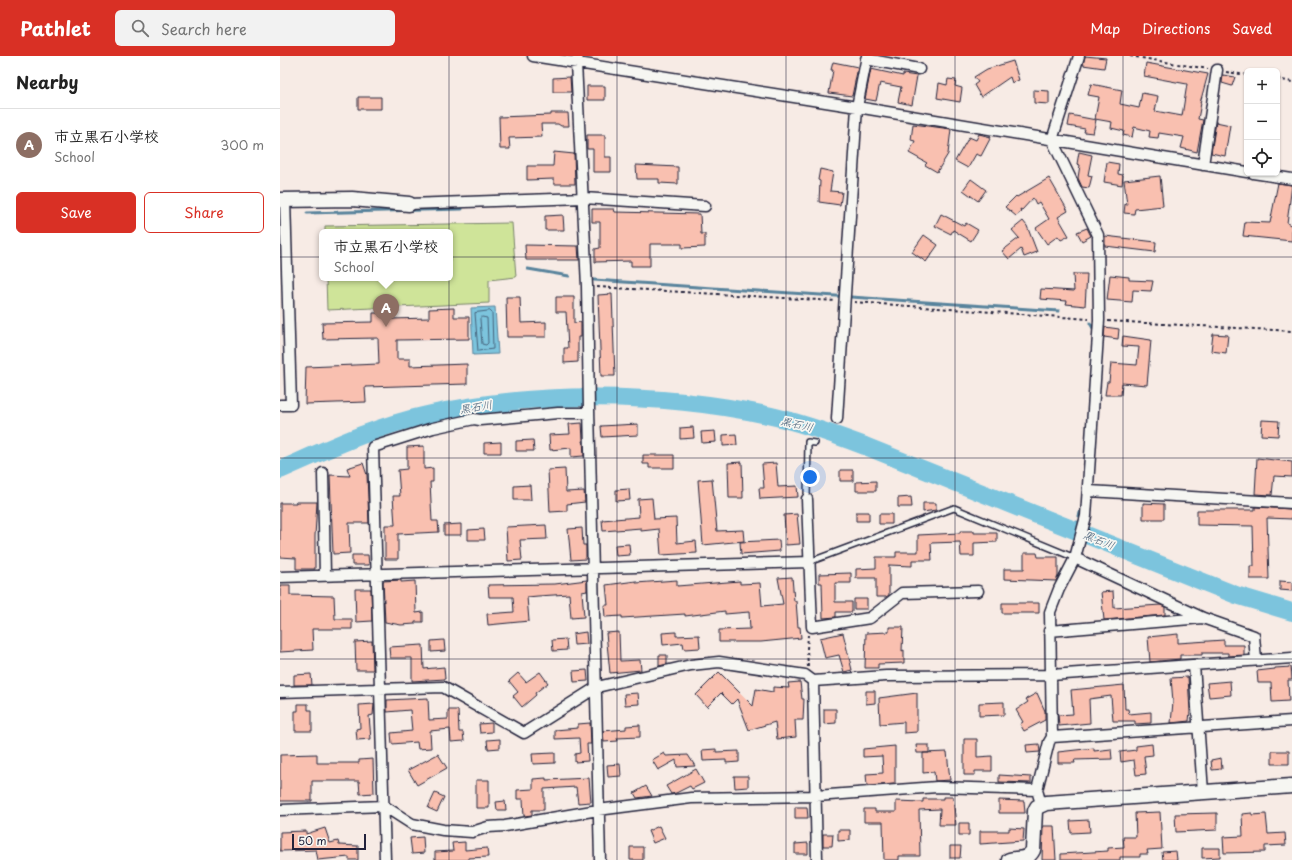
<!DOCTYPE html>
<meta charset="utf-8">
<style>
body{margin:0;font-family:"Playpen Sans","Klee One",sans-serif;background:#f2f2f2;color:#222}
.controls{position:absolute;right:12px;top:12px;display:grid;overflow:hidden;border-radius:6px;box-shadow:0 1px 3px #0004}
.controls button{width:36px;height:36px;display:grid;place-items:center;padding:0;border:0;border-bottom:1px solid #e0e0e0;background:#fff;color:#222;font:20px sans-serif}
.scale{position:absolute;left:12px;bottom:10px;width:74px;box-sizing:border-box;padding-left:4px;border:2px solid #22223b;border-top:0;font-size:11px;line-height:14px;white-space:nowrap;color:#22223b;-webkit-text-stroke:3px #f6f6f2;paint-order:stroke}
.you{position:absolute;left:530px;top:421px;width:14px;height:14px;margin:-10px;border:3px solid #fff;border-radius:50%;background:#1a73e8;box-shadow:0 0 0 6px #1a73e833}
.badge{display:grid;place-items:center;width:26px;height:26px;border-radius:50%;background:#d93025;color:#fff;font-size:13px;font-weight:700}
.pin{position:absolute;translate:-50% -33px;filter:drop-shadow(0 1px 2px #0008)}
.pin::after{content:'';position:absolute;top:21px;width:14px;height:12px;background:inherit;clip-path:polygon(0 0,100% 0,50% 100%)}
.popup{position:absolute;left:39px;top:173px;width:134px;height:52px;box-sizing:border-box;display:grid;place-content:center;border-radius:6px;background:#fff;filter:drop-shadow(0 1px 3px #0005);font-size:13px;white-space:nowrap;color:#767676}
.popup b{font-size:15px;color:#222}
.popup::after{content:'';position:absolute;left:50%;top:100%;margin-left:-8px;border:8px solid transparent;border-top-color:#fff}
.list{margin:0;padding:0;list-style:none}
h2{display:flex;justify-content:space-between;align-items:center;height:52px;margin:0;padding:0 16px;font-size:17px}
h2 small{font-size:13px;font-weight:400;color:#767676}
.list li{display:grid;grid-template-columns:26px 1fr auto;gap:12px;align-items:center;box-sizing:border-box;height:72px;padding:0 16px;border-top:1px solid #e0e0e0}
.list b{display:block;font-size:15px;white-space:nowrap}
.list p{margin:0;font-size:13px;white-space:nowrap;color:#767676}
.list em{font-size:13px;font-style:normal;color:#767676}
.actions{display:flex;gap:8px;padding:12px 16px}
.actions a{flex:1;padding:9px 0;border:1px solid #d93025;border-radius:6px;text-align:center;font-size:14px;color:#d93025}
.actions .main{background:#d93025;color:#fff}
.icon{flex:none;width:22px;height:22px;fill:none;stroke:currentColor;stroke-width:2;stroke-linecap:round;stroke-linejoin:round}
.map{position:relative;flex:none;width:1012px;height:804px;overflow:hidden}
header{display:flex;align-items:center;gap:24px;box-sizing:border-box;height:56px;padding:0 20px;background:#d93025;color:#fff}
header strong{font-size:19px}
nav{display:flex;gap:22px;margin-inline-start:auto;font-size:14px}
.search{width:280px;height:36px;background:#f2f2f2;display:flex;align-items:center;gap:10px;box-sizing:border-box;padding:0 14px;border-radius:6px;color:#767676;font-size:15px}
main{display:flex}
aside{flex:1;background:#fff}
.map>svg:first-child{display:block}
</style>
<header>
<strong>Pathlet</strong>
<div class="search"><svg class="icon" aria-label="search" viewBox="0 0 24 24"><circle cx="10" cy="10" r="6"/><path d="M15 15l6 6"/></svg>Search here</div>
<nav><a>Map</a><a>Directions</a><a>Saved</a></nav>
</header>
<main>
<aside>
<h2>Nearby<small></small></h2>
<ul class="list">
<li><span class="badge" style="background:#8d6e63">A</span><div><b>市立黒石小学校</b><p>School</p></div><em>300 m</em></li>
</ul>
<div class="actions"><a class="main">Save</a><a>Share</a></div>
</aside>
<div class="map">
<svg width="1012" height="804" viewBox="0 0 1012 804">
<rect width="100%" height="100%" fill="#f7ebe5"/>
<filter id="ink" filterUnits="userSpaceOnUse"><feTurbulence type="fractalNoise" baseFrequency=".025" numOctaves="2"/><feDisplacementMap in="SourceGraphic" scale="8" xChannelSelector="R" yChannelSelector="G"/><feConvolveMatrix kernelMatrix="1 2 1 2 8 2 1 2 1" color-interpolation-filters="sRGB"/></filter>
<g filter="url(#ink)">
<path fill="#cfe499" stroke="#78836a" d="M232 167 236 221 209 224V247L47 254 46 222H170V176H45V170Z"/>
<path fill="#7cc4dd" stroke="#58839c" d="M215 251 218 298 193 299 191 252Z"/>
<g fill="none" stroke-linecap="round" stroke-linejoin="round">
<path stroke="#46637c" stroke-width="1" d="M210 255 212 257 213 293 198 295 195 257Z
M202 261 207 262 208 287 206 289 202 288 200 263Z"/>
<path stroke="#58839c" stroke-width="3" d="M27 157 182 153
M248 213 289 220
M314 224 779 255
M810 267 814 274
M799 460 802 451
M793 474 797 466"/>
<path stroke="#7cc4dd" stroke-width="18" d="M0 414C48 393 96 370 147 359 255 335 379 336 487 359 520 366 553 378 585 390L956 539 1012 556"/>
</g>
<path fill="#f9c0b0" stroke="#22223b" d="M805 0 826 2 824 12 803 9Z
M733 5 739 24 732 27 730 21 701 41 694 29 698 26 694 21 707 13Z
M553 6 578 11 572 40 549 37 553 14H551Z
M866 7 928 18 920 47H921L918 63 923 64 917 96 901 92 904 81 879 77 878 82 869 81 870 75 854 71 852 81 843 79 844 75 831 72 832 66 815 63 819 41 808 39 811 28 842 34 840 48 859 52 862 37 878 40 875 55 902 60 907 28 864 20Z
M591 13 623 20V18L637 20 632 49 618 46 621 31 600 27 596 45 585 43Z
M943 19 955 21 952 30 942 27Z
M290 21 291 36H273V22Z
M668 23 676 24 675 30 682 32 680 46 657 42 659 27 667 29Z
M307 30H325V44H307Z
M754 34 769 35V48L754 47Z
M78 41H101V53H78Z
M271 57H288L289 70H281L278 68H261L262 81 229 82 230 93H220L219 61 271 59Z
M790 59 816 64 813 77 804 76 805 73 788 70Z
M936 66 950 69 945 100 931 97Z
M633 68 671 73 668 98 657 116 645 109 647 107 629 97 635 85 631 84Z
M699 78 711 81 701 100 696 98 688 112 675 105 689 81 696 84Z
M307 79H325V101H331V116H313V93H307Z
M274 96 294 98 295 128H274V123L247 124V110H273Z
M799 96 812 99 808 119 812 120 809 132 802 131 798 122 800 109 797 108Z
M827 106 839 108 838 118 843 119 842 129 824 126Z
M356 109 398 111V128L379 127V123H357Z
M540 113 553 116 550 135 562 136 560 149 539 146 540 125 538 124Z
M880 120 883 150 855 153 854 158 844 157 845 148 847 149 844 124Z
M769 122 788 155 778 161 789 180 781 184 778 180 767 188 756 172 769 163 759 146 756 148 753 142 742 154 740 153 741 156 736 160 725 151 736 140 737 141Z
M691 123 706 134 698 145 683 134Z
M998 127 1012 129 1007 167 1012 170V185L963 180 965 166 990 167Z
M312 153H334L335 156 420 158 421 178H425V191L402 192V188H370V210H351V205L315 206V193L320 192V166H312Z
M661 158 684 170 686 167 698 174 691 185 673 174 671 178 655 170Z
M283 159 284 174H265V160Z
M743 165 747 170 757 196 744 201 741 193 729 203 722 195 739 182 732 174Z
M807 172 811 180 802 185 797 176Z
M644 179 658 189 646 206 632 196Z
M825 180 876 186 875 196 825 190Z
M245 189 298 190 299 204H246Z
M793 218H807L805 250 786 248 787 245 760 243 761 233 794 235Z
M830 219 849 221V224L873 225 871 235 853 234 852 246 827 244Z
M332 238 335 320H321L318 239Z
M226 241H240L241 267 266 266V281H227Z
M276 241H294V267L301 266V281H298V306L284 307V292H288L286 256H276Z
M174 252V261H189V283L117 284V303H130V310L187 308V328L85 331 86 346 25 348 26 311 99 308 98 282 43 283 42 267 93 266V257H112V263L149 262V253Z
M825 271 839 273 838 283 824 281Z
M933 278 948 279 946 297 931 295Z
M843 280 871 284 867 329 842 327 841 339H825L827 326H829L831 307 857 309 859 291 842 290Z
M982 364 999 365 998 380 981 379Z
M302 367 304 400 291 401V392L270 394 269 379 290 378 289 368Z
M358 368V379L322 381 321 370Z
M413 371 414 382 400 383V372Z
M435 375 436 386 422 387 421 376Z
M456 378 457 389 443 390V379Z
M253 384 254 395H236V385Z
M221 386V397H204V387Z
M144 390V413L153 412V426H150L152 465H158L159 476 118 478V503H105V469H115L113 440H120L118 414 127 413V391Z
M363 399H394V412H369V408H363Z
M977 402 1012 406V421L994 420 992 439 975 438Z
M462 406 463 442H449L448 407Z
M83 407 87 419 89 467H69L70 497 53 498 50 419 70 420 67 412Z
M496 407 498 431 517 430 518 441 480 443 479 432H484L482 408Z
M285 413 286 436 304 435 305 446 287 448V455L270 456 268 414Z
M560 414H573V425H560Z
M432 423 437 475 463 474 464 485 423 489 418 424Z
M596 425V435H576V426Z
M250 429 251 444H234V430Z
M349 433 350 444 336 445V434Z
M631 441 632 451H618V442Z
M372 442 374 463 396 462 397 487 416 485 417 497 381 499 379 473 361 475V472L323 475 322 464 359 461 358 443Z
M16 446H37L35 480V513H16V502L0 501V447H16Z
M643 447H656V454L643 456Z
M863 447 884 448V463H863Z
M975 451 1012 453V463L987 462 989 523H970V510H974L973 470 917 469V454H975Z
M576 456H589V465H576Z
M517 458 520 488 506 489 504 459Z
M599 458H612V468H599Z
M181 468V479H164V469Z
M266 469 267 483 240 484 242 504 228 505 226 471Z
M302 472 303 489H306V503L291 504 288 473Z
M204 473 205 484H188V474Z
M680 475H694V477H717V486L694 487V500H681L680 486 651 487 652 504H632V510L609 509V539L606 541H596V522H576V513L596 512V501H616V496H638V479L680 477Z
M499 484 500 495 461 498 460 486Z
M349 488 350 499 336 500 335 489Z
M744 497H757L758 501H778V520L776 525 724 523V513H744Z
M72 499H88L89 509H72Z
M571 517V527H555V546H572V556H556V561L543 562 542 527H539V518Z
M512 521 514 545H516L518 571H520L521 582 481 586H439V574L470 573 469 556 445 558V555L405 560V558L342 562V560L325 561 324 549H328L326 529 356 525V527L397 524V530L460 525V528L480 527 482 550 503 548 498 522Z
M121 524V526L135 525 136 557 143 556V566H135V568L121 569 105 566 103 525Z
M307 524V535L302 536 304 561 291 562 289 538 258 540 247 541 249 565 208 569 207 558 234 556 233 541H209L208 529 275 528Z
M1000 525 1012 526V535L1000 534Z
M0 529H10V539L54 540 55 563H72V573H32L33 594 0 596Z
M75 533H91L92 565 76 566Z
M833 535 834 552 881 549 885 551V559L824 564 821 536Z
M574 543H587V553H574Z
M722 547H759V557H722Z
M609 571H623L622 595 624 594V607L598 608V612H585L586 577 609 576Z
M306 576 307 588 294 589 293 578Z
M339 576 340 605 360 604 361 614 330 617 326 577Z
M396 576V580L419 579 420 592 404 593 403 587 383 589 382 577Z
M563 577 572 614 564 616 559 599 545 602 540 582Z
M898 578V587L944 584V589H964V599L948 600V597H922V599H900V603L870 606 868 581Z
M286 583 287 594 273 595 272 584Z
M164 584 165 595 151 596V585Z
M92 585 93 614H76L75 586Z
M143 589 144 613 164 611 165 623 132 625V602H110L109 591Z
M379 599H387V608L379 610Z
M1011 611 1012 624H1008L1009 645 992 646 991 627H978L977 615 995 613V612Z
M307 614 308 625 294 626 293 615Z
M260 616 268 627 255 637 256 639 242 651 233 640 238 636 229 625 238 617 246 626Z
M439 616 473 650 476 633 493 636V631L509 632 508 627 520 626 522 643H524L523 664H515L516 681 497 683 495 666 469 674 457 643 452 648 441 637 427 651 416 639Z
M31 618 32 629H14V619Z
M908 621 910 656 909 665 891 667 893 646 891 622Z
M950 625 951 639 929 641 927 627Z
M844 629 845 653H848L849 658 871 656V667L855 668V665H833L831 640 809 643 810 667 779 670 778 659 793 658 791 634Z
M586 635H595V647L586 648Z
M358 637 359 648 345 649 344 638Z
M637 637V676L624 677V666L600 668 599 642Z
M757 637 765 655V664L744 675 740 668 743 666 736 654 748 646 746 643Z
M148 642 149 664 168 663V654H178L179 676H183L184 685 171 686 170 673 150 675 151 692 138 693 137 686 112 688 111 677 132 675 130 654 107 656V644Z
M724 646V659L699 660V647Z
M18 648H28V654H32V675H15V655H18Z
M94 648 93 659 89 660 91 683 77 684 76 673 80 672 79 649Z
M544 653H556V667L544 668Z
M212 667V676L200 677 199 668Z
M310 667 311 688H307L308 705 295 706V698L300 697 299 682 275 683V674L298 672V668Z
M360 669V681L337 682 338 685 324 686 323 675 346 673V670Z
M220 683V692L208 693 207 684Z
M684 683H697V701L712 700V715H695V719H684Z
M759 688 760 696 747 697 746 689Z
M872 688 873 699 864 700 866 718 856 719 854 704 841 706 840 696 856 694V690Z
M636 689H649V697H637Z
M615 690V728L587 730 586 718 603 717 602 700 583 701V693Z
M814 692V695L831 693 832 703 794 704 795 707H778V696Z
M436 693V696L459 695V706L446 707V704L423 705 422 694Z
M992 695H1009V708H992Z
M667 696 670 724 655 725 654 716 643 717V697Z
M275 697V707L253 708 252 698Z
M384 697 386 700 408 699 415 710 397 711 396 704 378 714 372 704Z
M37 698V707H79V704L93 703 94 737 80 738 79 725H32V745H0V699Z
M158 698 167 712 137 729 128 714Z
M941 702 942 713 932 714 931 704Z
M340 708 341 720 328 721 327 709Z
M416 713 424 727 412 733 410 730 396 737 391 738 386 730Z
M719 719 751 721V727L719 726Z
M454 720H468V731L455 732Z
M266 722V724L309 722 311 746 298 747 296 731 264 733V754H252V759L244 760 243 743H237V734L253 733V723Z
M196 724H209V752H196Z
M366 730 372 740 357 742 354 737Z
M155 737 164 741 157 756 148 752Z
M663 741H673L676 769H659L660 753 639 754 640 800H619V804H604L603 766H584V753H595V756H616V745L643 746V743H663Z
M719 744 744 745 745 757H719Z
M225 745 226 754H217L216 746Z
M515 751H527L528 762H515Z
M880 756 882 793 867 794 868 798H860V801H840V804H781V798L828 795V792L844 791 843 781H856L855 757Z
M937 757V774L896 776 895 758Z
M972 757V759L986 758 988 778 1005 777 1006 789 985 790V796L944 797 943 781 963 780 962 758Z
M809 764 810 776 791 777 790 765Z
M679 767H689V779H679Z
M379 770 385 782 373 787 368 775Z
M763 770H774L776 804H762Z
M45 772 50 787 58 785 59 789 78 790V804H69V801L38 804 36 794 0 795V776L26 775V778Z
M729 772 744 773 743 785 700 788V775H729Z
M558 774H570V784L558 785Z
M543 778H553L552 790H543Z
M143 781 144 797 132 798 130 782Z
M185 786V794L207 792 208 801 188 802V804H155V796L173 795 172 787Z
M528 787V798H515V788Z
M670 790H681L680 802H670Z
M350 791H363V804H350Z
M922 792H940V801L922 802Z
M896 795 897 804H883L882 796Z"/>
<g fill="none" stroke-linecap="round" stroke-linejoin="round">
<defs>
<path id="lane" d="M527 443 528 386 535 387
M529 506 674 452 795 502"/>
<path id="street" d="M253 0 577 51 967 116
M298 0 296 7 307 230 309 353 320 804
M586 3 639 13
M923 109 937 14
M973 117 1012 123
M129 148 304 142 425 150
M0 349H11L5 144
M557 363 577 51 587 0
M43 417 45 519
M809 435 1012 447
M527 443 532 571 590 562 622 537 698 535
M795 502 923 562 974 580 976 604
M0 521 529 506
M769 575 922 562
M914 609 923 736
M533 625 537 804
M0 636 163 631 244 677 317 631 411 609 439 606 525 619 533 625 606 620 771 619 1012 602
M772 681 1012 665
M761 748 757 734 769 686 772 681 770 556 779 533 795 502 806 460 819 264 818 179 772 84 799 0
M0 754 104 750 132 768 163 774 192 776 208 771 225 770 318 754 411 742 536 740 657 731 757 734
M105 804 93 391 153 372 194 363 200 364 278 357H309"/>
<path id="secondary" d="M0 144 72 143 129 148
M729 804C739 802 748 804 753 794L755 755 757 751 766 747 1012 730"/>
</defs>
<use href="#lane" stroke="#22223b" stroke-width="8"/>
<use href="#street" stroke="#22223b" stroke-width="13"/>
<use href="#secondary" stroke="#22223b" stroke-width="17"/>
<path stroke="#22223b" stroke-width="2" stroke-dasharray="3 3" stroke-linecap="butt" d="M850 0 928 13
M946 16 967 19
M997 23 1012 26
M317 231 556 245
M574 246 809 263
M828 265 1012 275
M528 611 527 593 528 579"/>
<use href="#lane" stroke="#f6f6f2" stroke-width="5"/>
<use href="#street" stroke="#f6f6f2" stroke-width="10"/>
<use href="#secondary" stroke="#f6f6f2" stroke-width="14"/>
</g>
</g>
<path fill="none" stroke="#22223b" stroke-width="1" stroke-opacity="0.55" d="M169 0V804M337 0V804M506 0V804M675 0V804M843 0V804M0 201H1012M0 402H1012M0 603H1012"/>
<g text-anchor="middle" stroke-width="3.5" stroke-linejoin="round" paint-order="stroke">
<g font-size="11" font-style="italic" fill="#425b74" stroke="#f6f6f2">
<text transform="translate(196 351) rotate(-9)" y="4">黒石川</text>
<text transform="translate(517 368) rotate(13)" y="4">黒石川</text>
<text transform="translate(819 484) rotate(22)" y="4">黒石川</text>
</g>
</g>
</svg>
<div class="controls">
<button>+</button>
<button>−</button>
<button><svg class="icon" aria-label="locate" viewBox="0 0 24 24"><circle cx="12" cy="12" r="6"/><path d="M12 2v4M12 18v4M2 12h4M18 12h4"/></svg></button>
</div>
<div class="scale">50 m</div>
<div class="you"></div>
<div class="pin badge" style="left:106px;top:271px;background:#8d6e63">A</div>
<div class="popup"><b>市立黒石小学校</b>School</div>
</div>
</main>
